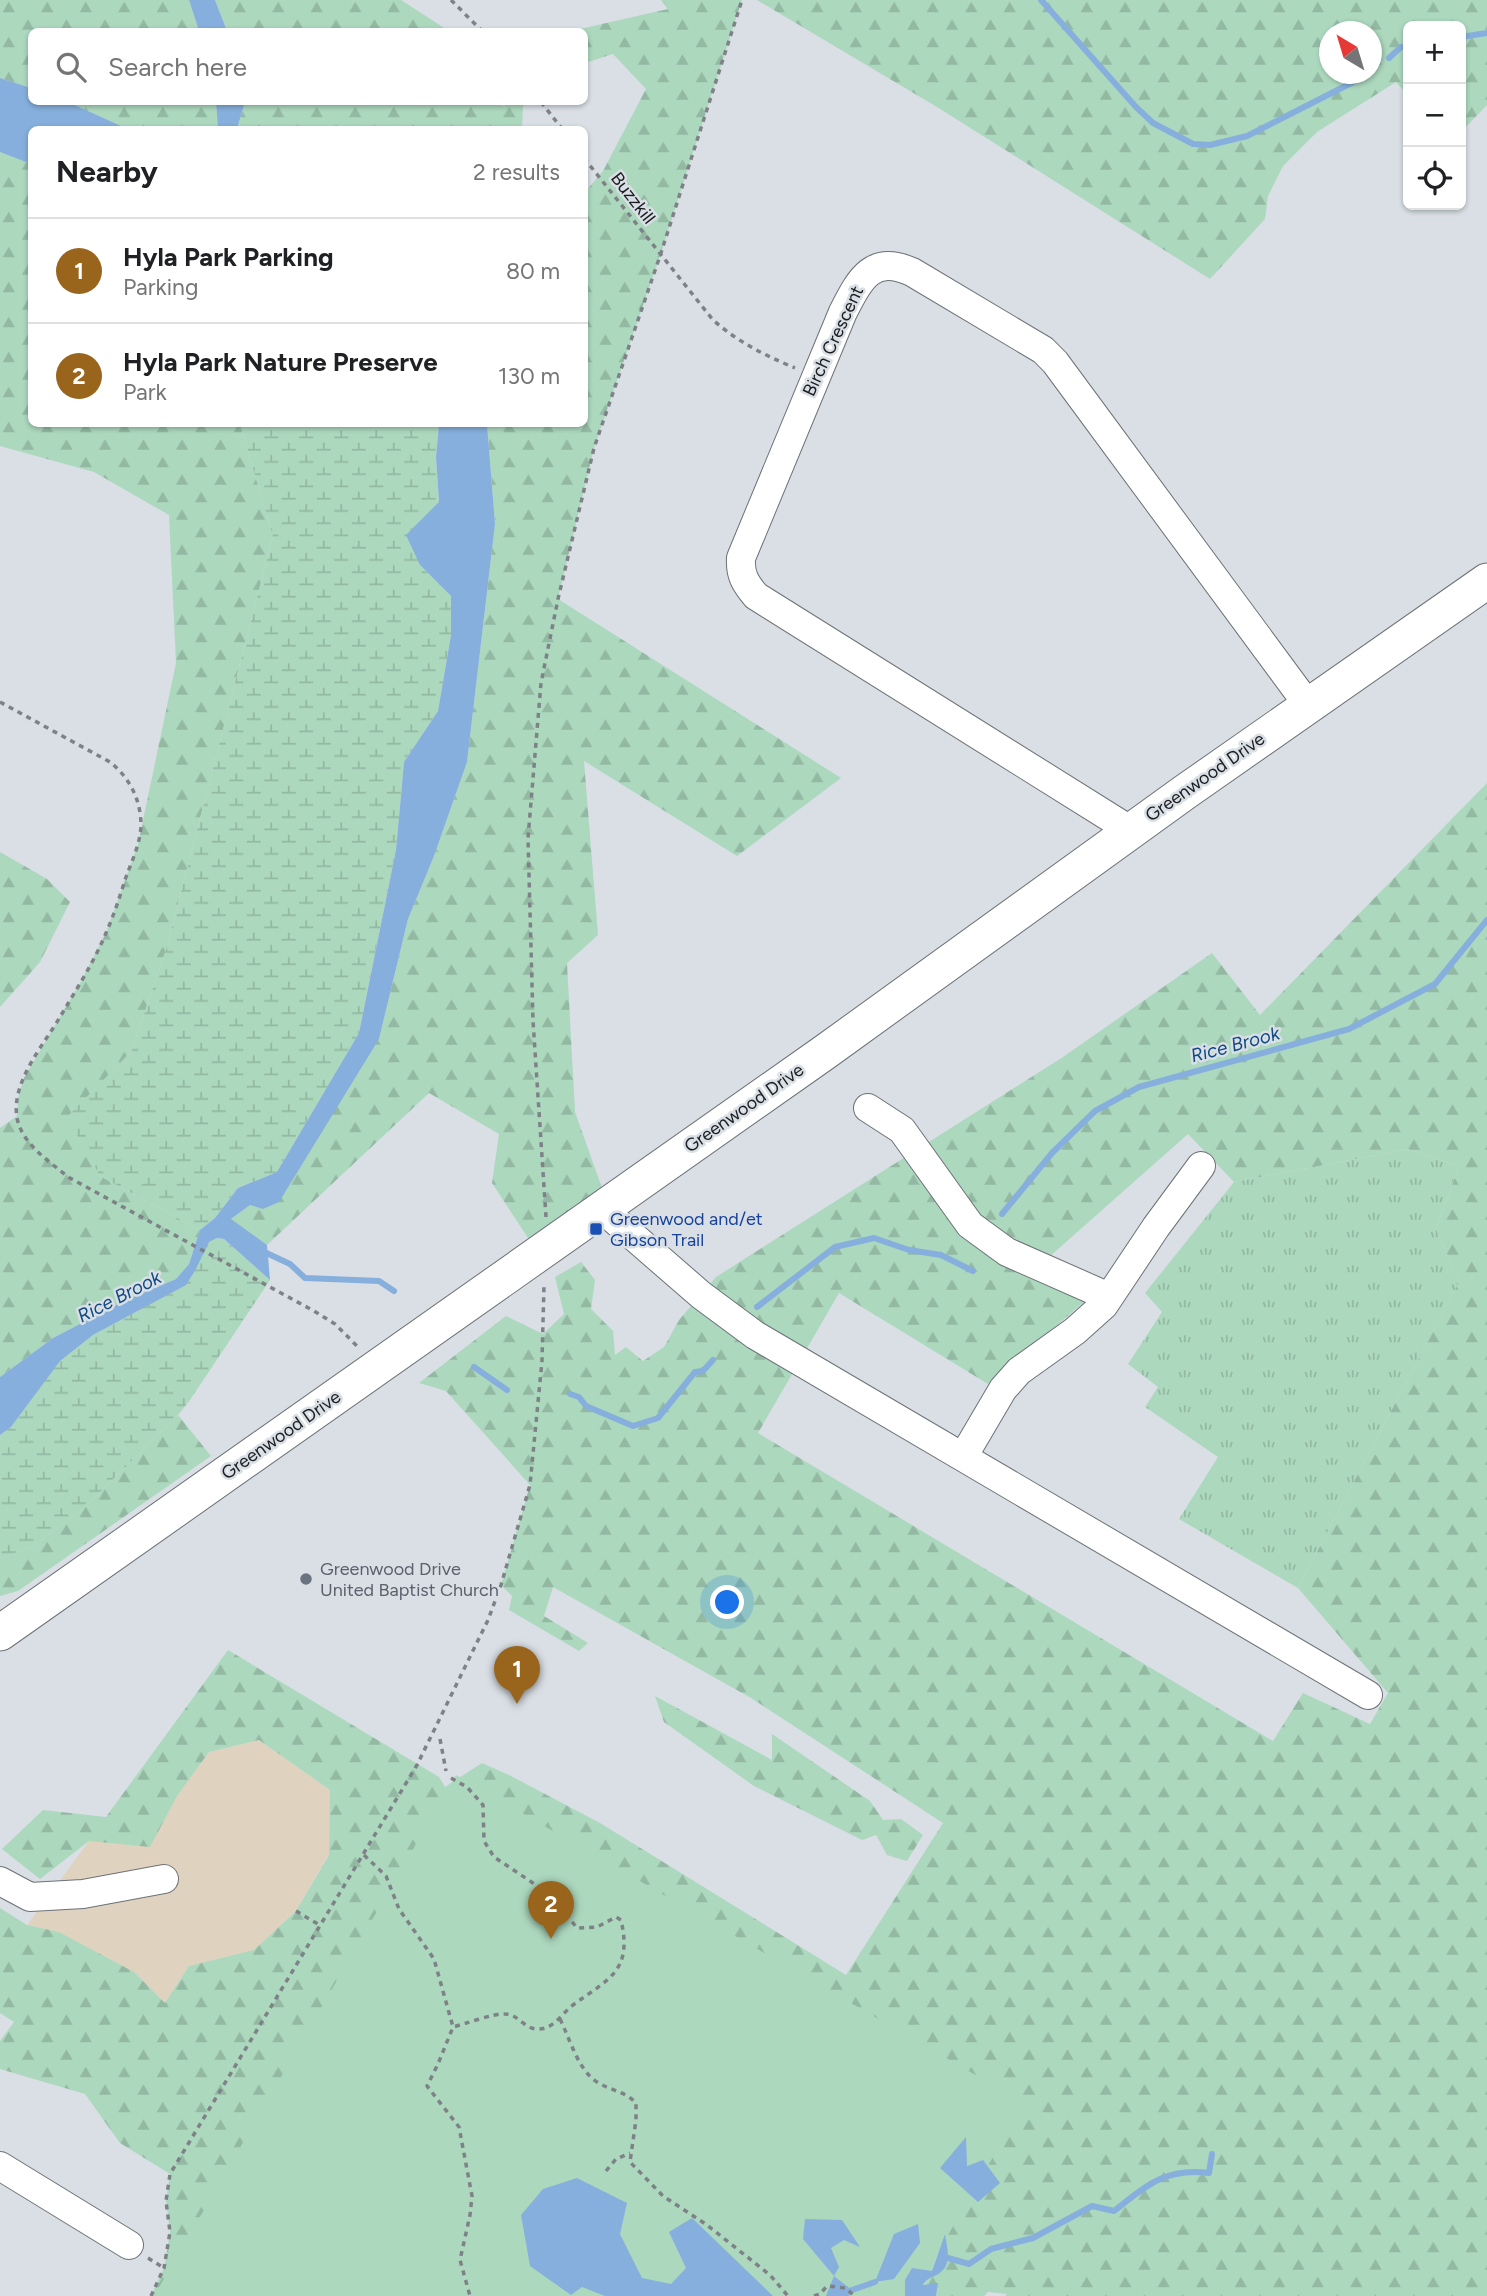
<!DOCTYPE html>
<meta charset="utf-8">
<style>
body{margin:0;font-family:Figtree,sans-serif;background:#f2f2f2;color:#202124}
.controls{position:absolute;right:21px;top:21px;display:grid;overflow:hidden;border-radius:10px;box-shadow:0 2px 5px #0004}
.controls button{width:63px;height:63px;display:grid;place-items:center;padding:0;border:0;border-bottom:2px solid #e0e0e0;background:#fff;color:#202124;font:35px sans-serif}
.compass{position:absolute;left:1319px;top:21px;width:63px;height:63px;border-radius:50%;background:#fff;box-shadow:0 2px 5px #0004;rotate:322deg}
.you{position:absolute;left:728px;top:1603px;width:24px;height:24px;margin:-18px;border:5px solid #fff;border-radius:50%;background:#1a73e8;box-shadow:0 0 0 10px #1a73e833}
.badge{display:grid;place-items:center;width:46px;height:46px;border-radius:50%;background:#99641b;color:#fff;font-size:23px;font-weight:700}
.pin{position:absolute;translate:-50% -58px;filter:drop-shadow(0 2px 4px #0008)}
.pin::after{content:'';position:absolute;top:37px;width:24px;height:21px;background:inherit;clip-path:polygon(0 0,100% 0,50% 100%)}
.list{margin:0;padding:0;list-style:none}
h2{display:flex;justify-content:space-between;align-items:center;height:91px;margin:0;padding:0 28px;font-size:30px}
h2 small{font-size:23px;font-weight:400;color:#757577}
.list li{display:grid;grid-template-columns:46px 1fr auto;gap:21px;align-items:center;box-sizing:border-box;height:105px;padding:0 28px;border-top:2px solid #e0e0e0}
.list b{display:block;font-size:26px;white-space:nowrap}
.list p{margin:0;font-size:23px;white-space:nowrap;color:#757577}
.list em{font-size:23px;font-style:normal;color:#757577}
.icon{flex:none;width:38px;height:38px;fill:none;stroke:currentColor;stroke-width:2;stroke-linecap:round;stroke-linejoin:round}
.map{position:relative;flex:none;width:1487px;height:2296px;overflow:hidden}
.search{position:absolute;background:#fff;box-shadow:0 2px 5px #0004;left:28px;top:28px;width:560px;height:77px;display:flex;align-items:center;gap:18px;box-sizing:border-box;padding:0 24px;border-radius:10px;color:#757577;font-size:26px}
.panel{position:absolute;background:#fff;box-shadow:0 2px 5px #0004;left:28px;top:126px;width:560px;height:301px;border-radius:10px}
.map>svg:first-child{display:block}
</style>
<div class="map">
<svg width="1487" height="2296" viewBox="0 0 1487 2296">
<defs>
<pattern id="grass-tufts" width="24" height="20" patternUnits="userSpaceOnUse" patternTransform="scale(1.75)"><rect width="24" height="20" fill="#acd8be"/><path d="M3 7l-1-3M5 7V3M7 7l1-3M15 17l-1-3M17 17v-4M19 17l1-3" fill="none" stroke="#93b9a3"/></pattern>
<pattern id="forest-firs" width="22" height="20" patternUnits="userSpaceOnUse" patternTransform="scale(1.75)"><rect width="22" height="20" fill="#acd8be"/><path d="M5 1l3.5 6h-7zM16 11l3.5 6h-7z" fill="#93b9a3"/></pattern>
<pattern id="wetland-marsh" width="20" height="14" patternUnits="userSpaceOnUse" patternTransform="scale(1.75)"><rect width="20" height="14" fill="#acd8be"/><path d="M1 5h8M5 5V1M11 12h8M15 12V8" fill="none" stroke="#93b9a3"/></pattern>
</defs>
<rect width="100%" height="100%" fill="#d9dfe5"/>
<path fill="#dfd3bf" d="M259 1740 330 1790 329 1854 296 1911 253 1951 189 1966 165 2003 134 1972 59 1932 27 1925 89 1841 177 1796 209 1752Z"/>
<path fill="url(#grass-tufts)" d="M1408 1149 1459 1166 1436 1229 1459 1282 1298 1588 1179 1519 1218 1457 1145 1407 1158 1387 1128 1364 1162 1312 1145 1293 1234 1182Z"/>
<path fill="url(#forest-firs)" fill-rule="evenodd" d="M0 0H189L199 31 32 32 31 88 0 78Z
M215 0H401L449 31H227Z
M661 0H742L660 256 594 448 558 599 841 778 737 856 584 761 598 935 567 963 575 1112 603 1191 530 1241 492 1183 499 1134 429 1093 267 1245 230 1220 250 1205 379 1039 408 919 434 856 467 762 495 524 487 424H584L585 192 603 171 646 89 613 54 585 63 584 32 571 31 668 9Z
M757 0H1487V105L1461 132V26H1408V95L1396 82 1317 132 1283 166 1268 196 1265 219 1210 279 937 107ZM1330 32H1372V74H1330Z
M68 102H216L218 129H128Z
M245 102H500L504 107 507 102H526L523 106 522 129 237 130Z
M0 152 31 164 32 424H240L273 536 166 950 131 1052 68 1117 100 1176 200 1230 189 1264 176 1279 120 1303 53 1338 0 1377V1128L17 1116 18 1098 24 1078 80 983 106 933 138 844 176 663 169 515 94 472 0 446Z
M1487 783V2296H1005L1007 2294 988 2292 984 2296H936L938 2284 923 2286 928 2278 941 2272 944 2236 932 2271 549 2296H151L164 2268 170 2232 166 2201 170 2174 120 2143 85 2094 0 2069V2041L14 2022 0 2013V1908L27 1925 59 1932 134 1972 165 2003 189 1966 254 1950 296 1911 329 1855 330 1790 259 1740 209 1752 177 1796 150 1847 89 1841 40 1879 2 1849 43 1810 106 1817 228 1650 439 1777 445 1787 482 1763 509 1775 600 1823 846 1975 943 1823 751 1698 553 1587 544 1616 588 1643 579 1651 509 1610 512 1596 501 1585 530 1485 446 1391 419 1383 506 1316 543 1334 564 1314 555 1277 581 1262 595 1280 591 1309 613 1331 615 1355 626 1347 643 1361 664 1347 679 1320 716 1277 1063 1057 1212 953 1260 1015ZM1188 1134 1234 1182 1408 1149 1459 1166 1436 1229 1459 1282 1298 1588 1388 1693 1370 1724 1303 1693 1273 1741 758 1433 839 1293 988 1384 1084 1302 1040 1265Z
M0 852 47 879 70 902 40 962 0 1007Z
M178 1415 211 1456 18 1591 0 1596V1558L30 1548 82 1510Z
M655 1696 772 1760V1734L870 1801 883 1820 901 1819 923 1835 907 1861 887 1855 876 1835 862 1840 754 1786 664 1722Z"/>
<path fill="url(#wetland-marsh)" d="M240 424H439L436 457 439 502 420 565 451 596V635L438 711 404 762 396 850 359 1033 277 1172 238 1188 215 1218 200 1230 100 1176 67 1117 131 1052 166 950 273 536Z
M217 1238 224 1239 270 1280 190 1400 178 1415 82 1510 30 1548 0 1558V1435L11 1427 59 1361 93 1335 141 1309 196 1269 208 1242Z"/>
<path fill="#acd8be" d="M456 1775 1024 2103 913 2296H154Z"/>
<path fill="#86afdd" d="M189 0H215L227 31H199Z
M0 78 31 88 32 102H68L128 129 32 130 31 164 0 152Z
M216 102H245L237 129H218Z
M439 424H487L495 524 467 762 434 856 408 919 379 1039 279 1202 263 1209 250 1205 231 1219 267 1245 270 1280 224 1239 217 1238 209 1242 196 1269 186 1285 93 1335 60 1361 11 1427 0 1435V1377L53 1338 120 1303 176 1279 189 1264 200 1230 215 1218 238 1188 277 1172 359 1033 396 850 404 762 438 711 451 635V596L420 565 406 535 439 502 436 457Z
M966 2137 967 2166 983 2160 1000 2183 978 2202 940 2168Z
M577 2178 627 2203 620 2234 642 2278 671 2284 686 2268 669 2232 692 2218 773 2296H605L582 2287 571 2295 530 2266 521 2215 543 2189Z
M805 2219 842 2220 860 2247 844 2240 831 2248 839 2267 834 2276 852 2290 849 2296H826L834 2276 803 2239Z
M918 2224 920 2243 894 2279 875 2282 894 2234Z
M945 2234C947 2247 952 2263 941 2272 934 2278 928 2276 923 2285L938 2283 936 2296H905V2280L912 2268 932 2271Z"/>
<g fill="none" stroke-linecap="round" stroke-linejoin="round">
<path stroke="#86afdd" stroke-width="6" d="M1041 0 1136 107 1153 123 1193 144 1210 145 1247 136 1369 74
M1461 37 1487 33
M1389 58 1401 47 1408 46
M1002 1214 1052 1153 1095 1111 1139 1087 1349 1029 1435 984 1487 920
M260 1250 290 1264 305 1278 379 1281 394 1291
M757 1307 835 1247 874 1238 909 1250 941 1255 973 1271
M474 1367 507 1390
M570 1394 579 1397 586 1406 633 1426 658 1418 695 1372 703 1371 713 1360
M948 2258 969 2264 991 2249 1033 2238 1092 2206 1114 2211C1146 2186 1166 2167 1209 2173L1212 2154
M852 2290 875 2282"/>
<defs>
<path id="minor" d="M1130 830 756 596C745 583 740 575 741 558L843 312C860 279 872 254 912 272L1043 350 1055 362 1308 705
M868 1108 902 1130 970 1225 1007 1252 1109 1297
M602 1209 701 1295 755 1335 1368 1695
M963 1457 1003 1389 1019 1371 1075 1331 1104 1305 1156 1227 1201 1166
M0 1881 30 1897 83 1894 164 1879
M0 2166 129 2245"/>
<path id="major" d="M0 1633 825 1052 1185 792 1487 581"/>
</defs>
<use href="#minor" stroke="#6c7177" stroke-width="30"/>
<use href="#major" stroke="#6c7177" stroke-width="37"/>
<path stroke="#7e8287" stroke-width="3.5" stroke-dasharray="5 5" stroke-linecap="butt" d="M451 0 483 32
M541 102 563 130
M584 158 713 320C738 342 764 355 795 368
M0 702 110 762C130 778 141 800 141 826 140 844 132 861 126 877 120 896 114 915 106 933 94 962 76 990 60 1017 43 1046 11 1082 17 1118 22 1144 49 1161 68 1177L314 1311 335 1324 359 1348
M546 1217 533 1021 528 838 541 683 558 599 594 448 660 256 742 0
M440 1739 446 1771
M451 1778 467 1787 483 1805 484 1841 494 1857 551 1895 577 1928 597 1927 616 1917 621 1920C633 1972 608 1979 573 2005 562 2013 554 2029 539 2029 524 2030 519 2014 505 2014 494 2013 465 2024 453 2027L438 2064 427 2086 459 2127 472 2196 470 2215 460 2260 470 2296
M364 1855 386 1876 399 1909 434 1959 453 2027
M296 1911 321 1926
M560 2019C570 2039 578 2070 597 2082 611 2091 625 2091 636 2103V2120L630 2162 663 2196 707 2225 770 2275 788 2296
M606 2171 616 2159 630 2153
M148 2258 164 2268
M151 2296 164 2268 170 2232 166 2201 170 2174 417 1765 488 1620 501 1585 530 1485 542 1361 544 1284
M814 2296 820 2294 827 2286 846 2288 854 2296"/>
<use href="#minor" stroke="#fff" stroke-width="28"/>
<use href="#major" stroke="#fff" stroke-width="35"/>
</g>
<rect fill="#1a4fb4" stroke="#d9dfe5" stroke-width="2.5" x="589" y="1222" width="14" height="14" rx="3.5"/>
<circle fill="#6b7280" stroke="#d9dfe5" stroke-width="2.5" cx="306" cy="1579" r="7"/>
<g text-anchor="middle" stroke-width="5" stroke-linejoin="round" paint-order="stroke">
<g font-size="18" fill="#1a1c1f" stroke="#d9dfe5">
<text transform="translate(633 198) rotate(52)" y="6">Buzzkill</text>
<text transform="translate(833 341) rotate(-65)" y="6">Birch Crescent</text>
<text transform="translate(1205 777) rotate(-35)" y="6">Greenwood Drive</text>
<text transform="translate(744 1108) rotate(-35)" y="6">Greenwood Drive</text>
<text transform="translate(281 1435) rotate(-35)" y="6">Greenwood Drive</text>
</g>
<g font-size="18" fill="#164399" stroke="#d9dfe5" text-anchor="start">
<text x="610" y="1225">Greenwood and/et<tspan x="610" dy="21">Gibson Trail</tspan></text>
</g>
<g font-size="18" fill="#5b616d" stroke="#d9dfe5" text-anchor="start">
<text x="320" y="1575">Greenwood Drive<tspan x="320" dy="21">United Baptist Church</tspan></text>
</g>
<g font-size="19" font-style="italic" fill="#0f4a83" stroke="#d9dfe5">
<text transform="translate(1235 1044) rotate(-15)" y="7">Rice Brook</text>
<text transform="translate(119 1296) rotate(-27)" y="7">Rice Brook</text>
</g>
</g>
</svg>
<div class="controls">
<button>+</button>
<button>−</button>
<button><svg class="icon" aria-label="locate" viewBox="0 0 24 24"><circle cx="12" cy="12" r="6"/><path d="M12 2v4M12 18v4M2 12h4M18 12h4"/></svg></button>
</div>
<svg class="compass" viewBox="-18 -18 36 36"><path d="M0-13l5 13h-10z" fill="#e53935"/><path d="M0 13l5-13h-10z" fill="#757577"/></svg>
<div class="you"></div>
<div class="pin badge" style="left:517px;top:1704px">1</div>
<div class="pin badge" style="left:551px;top:1939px">2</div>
<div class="search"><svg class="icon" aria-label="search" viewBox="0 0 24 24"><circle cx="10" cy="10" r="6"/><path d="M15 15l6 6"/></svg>Search here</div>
<section class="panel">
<h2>Nearby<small>2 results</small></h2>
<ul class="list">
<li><span class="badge">1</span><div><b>Hyla Park Parking</b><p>Parking</p></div><em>80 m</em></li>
<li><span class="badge">2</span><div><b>Hyla Park Nature Preserve</b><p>Park</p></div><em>130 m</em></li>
</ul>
</section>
</div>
